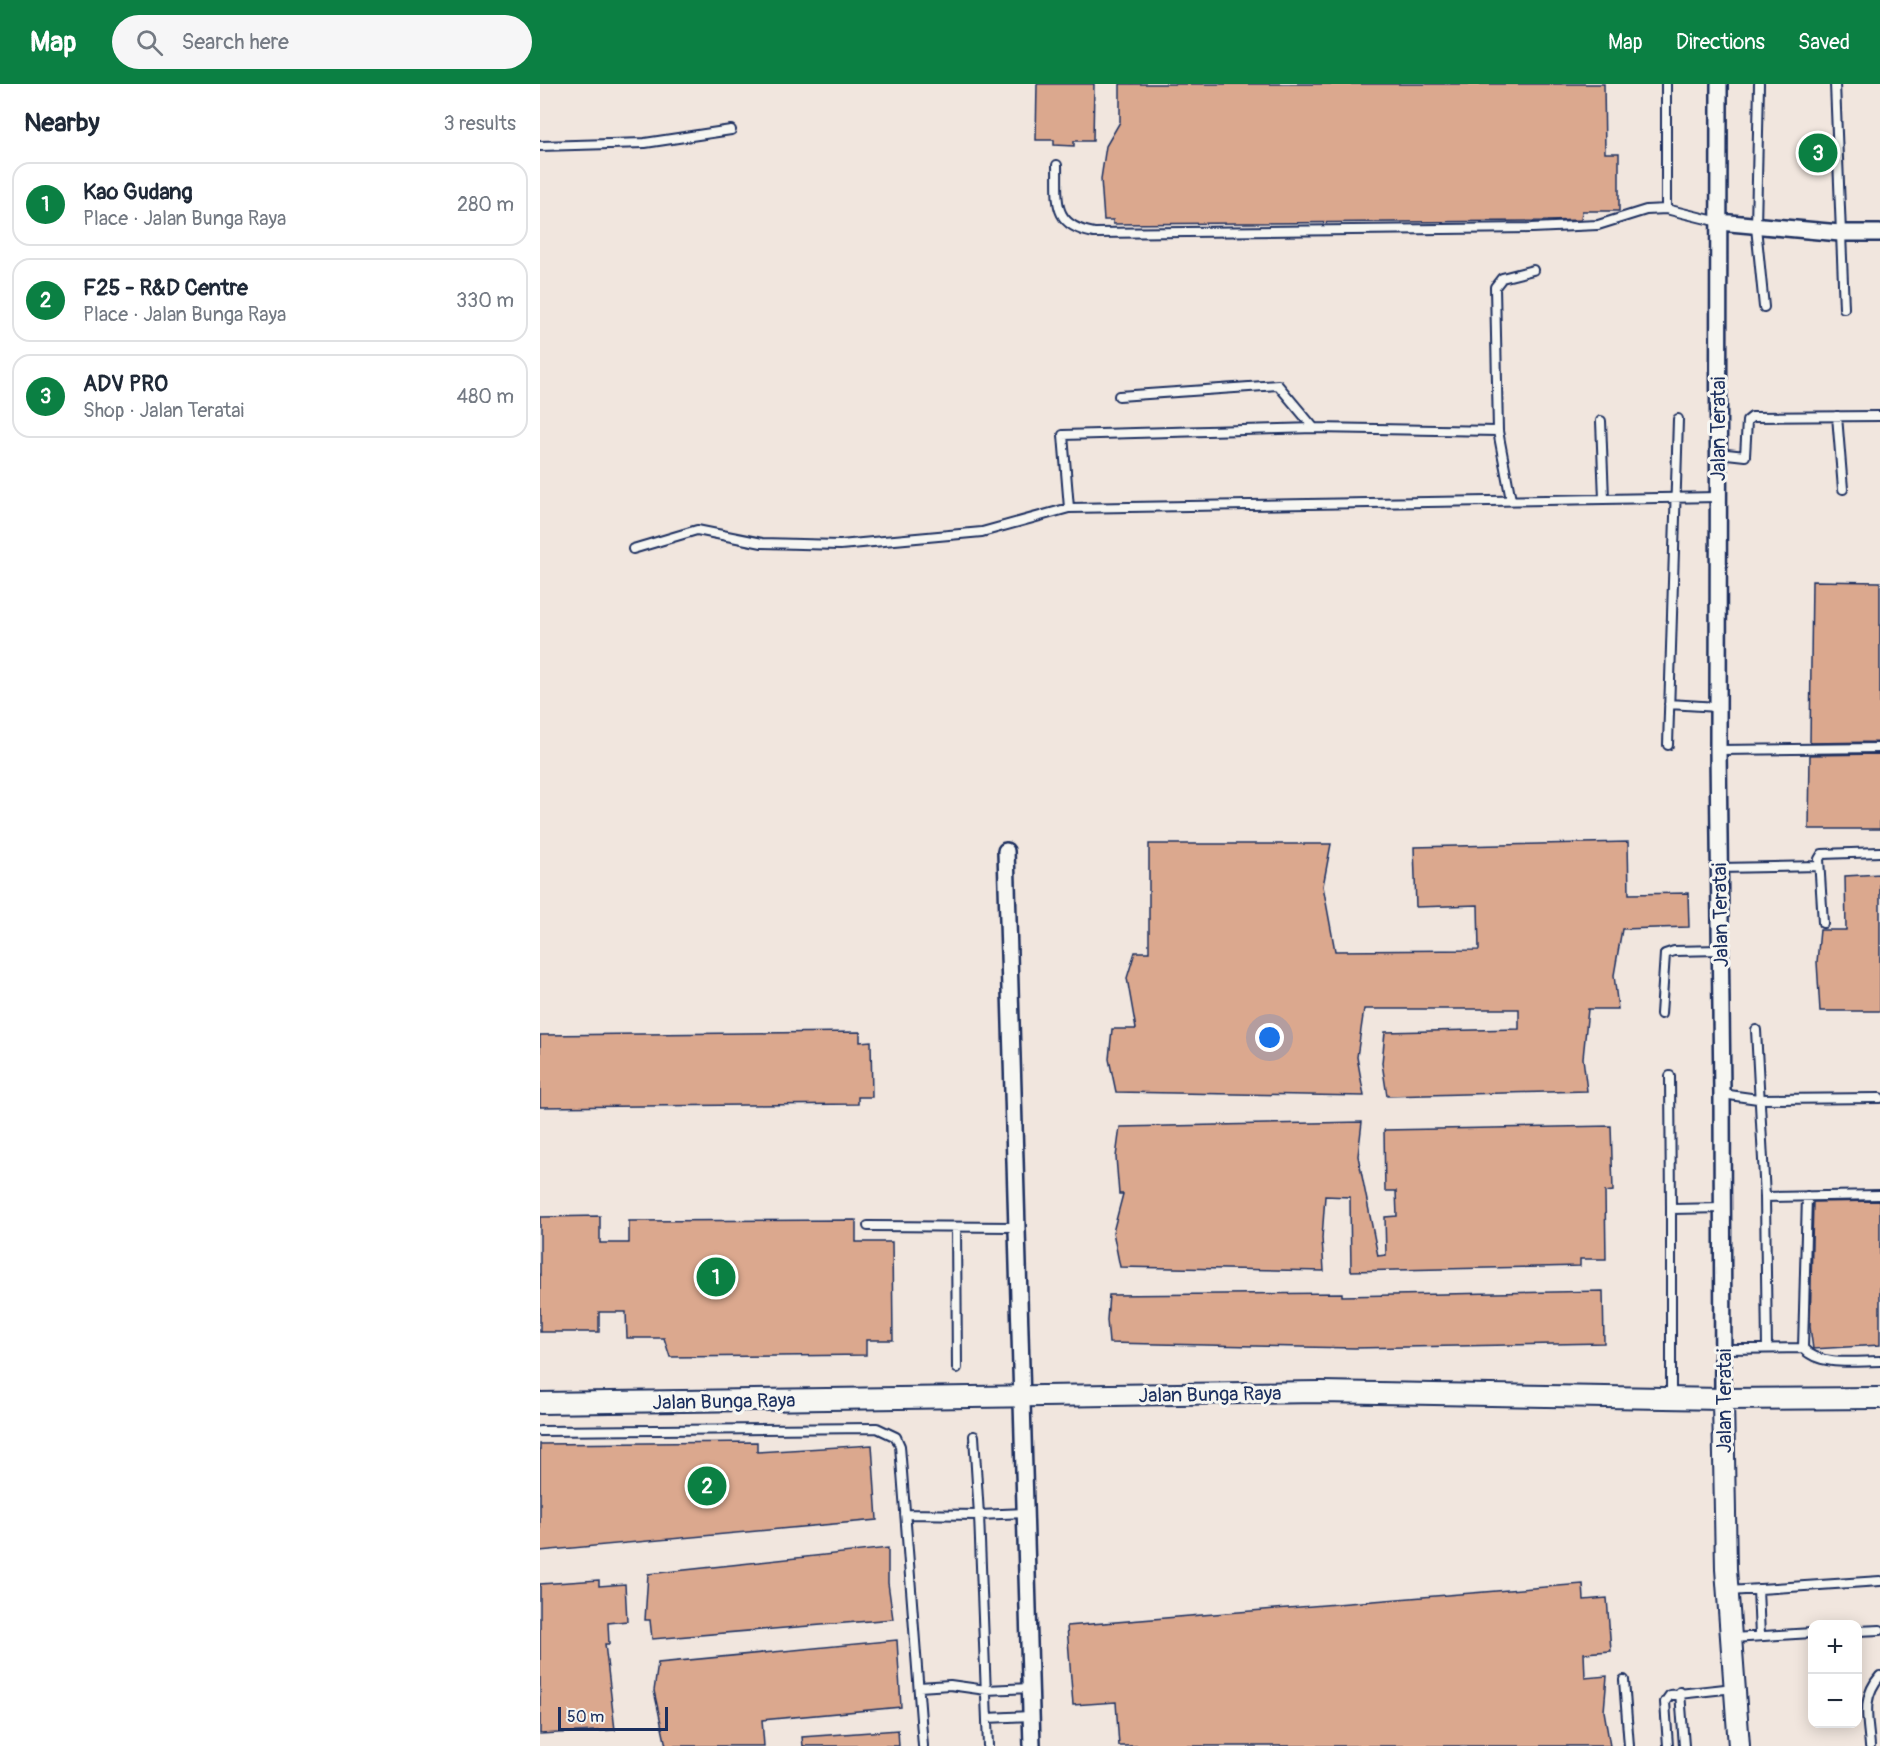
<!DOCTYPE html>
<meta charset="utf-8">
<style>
body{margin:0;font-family:Pangolin,sans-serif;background:#f6f6f7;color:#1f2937}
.controls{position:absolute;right:18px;bottom:18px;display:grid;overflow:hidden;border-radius:12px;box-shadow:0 3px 15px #0003}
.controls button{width:54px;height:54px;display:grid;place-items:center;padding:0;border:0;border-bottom:2px solid #e0e1e3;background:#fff;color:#1f2937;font:30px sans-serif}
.scale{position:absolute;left:18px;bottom:15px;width:110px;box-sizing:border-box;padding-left:6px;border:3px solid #1b2f5e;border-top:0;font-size:16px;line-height:21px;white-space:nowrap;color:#1b2f5e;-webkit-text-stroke:4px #f6f6f2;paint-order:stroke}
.you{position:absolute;left:730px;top:954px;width:21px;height:21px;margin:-15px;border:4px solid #fff;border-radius:50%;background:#1a73e8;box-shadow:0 0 0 9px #1a73e833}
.badge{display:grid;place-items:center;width:39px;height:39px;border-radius:50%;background:#0b8043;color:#fff;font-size:20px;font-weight:700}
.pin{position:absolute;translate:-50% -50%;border:3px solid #fff;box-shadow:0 2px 6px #0006}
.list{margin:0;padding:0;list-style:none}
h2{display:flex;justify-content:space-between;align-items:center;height:78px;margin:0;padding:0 24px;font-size:26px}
h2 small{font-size:20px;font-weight:400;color:#747a83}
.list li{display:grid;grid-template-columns:39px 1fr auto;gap:18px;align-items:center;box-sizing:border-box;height:84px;margin:0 12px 12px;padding:0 12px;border:2px solid #e0e1e3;border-radius:18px}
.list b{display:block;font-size:22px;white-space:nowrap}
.list p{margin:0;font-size:20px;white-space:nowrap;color:#747a83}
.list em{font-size:20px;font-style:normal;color:#747a83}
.icon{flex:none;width:33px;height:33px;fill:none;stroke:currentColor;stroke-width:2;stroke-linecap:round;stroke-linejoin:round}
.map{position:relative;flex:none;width:1340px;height:1662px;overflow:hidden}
header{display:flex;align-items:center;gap:36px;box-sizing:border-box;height:84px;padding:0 30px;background:#0b8043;color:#fff}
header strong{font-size:28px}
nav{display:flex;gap:33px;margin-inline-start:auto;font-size:21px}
.search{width:420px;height:54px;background:#f6f6f7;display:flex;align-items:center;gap:15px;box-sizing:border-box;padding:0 21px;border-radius:33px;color:#747a83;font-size:22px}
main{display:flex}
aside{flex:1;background:#fff}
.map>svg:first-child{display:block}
</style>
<header>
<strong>Map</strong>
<div class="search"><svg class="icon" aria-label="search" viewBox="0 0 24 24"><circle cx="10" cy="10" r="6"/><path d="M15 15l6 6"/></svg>Search here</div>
<nav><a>Map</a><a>Directions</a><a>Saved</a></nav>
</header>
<main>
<aside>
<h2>Nearby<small>3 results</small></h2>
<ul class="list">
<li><span class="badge">1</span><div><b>Kao Gudang</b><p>Place · Jalan Bunga Raya</p></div><em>280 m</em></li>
<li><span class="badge">2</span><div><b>F25 - R&amp;D Centre</b><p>Place · Jalan Bunga Raya</p></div><em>330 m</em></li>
<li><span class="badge">3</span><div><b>ADV PRO</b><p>Shop · Jalan Teratai</p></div><em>480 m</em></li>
</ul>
</aside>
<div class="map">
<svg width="1340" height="1662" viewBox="0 0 1340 1662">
<rect width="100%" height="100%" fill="#f1e6de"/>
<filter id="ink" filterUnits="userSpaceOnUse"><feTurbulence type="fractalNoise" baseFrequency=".0167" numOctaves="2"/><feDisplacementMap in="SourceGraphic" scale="12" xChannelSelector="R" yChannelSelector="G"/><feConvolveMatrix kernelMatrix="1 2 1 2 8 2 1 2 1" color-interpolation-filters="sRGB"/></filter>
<g filter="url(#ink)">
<path fill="#dba88e" stroke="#1b2f5e" stroke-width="1.5" d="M497 0H554L553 57H534V62L514 61V56H496Z
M580 0H1064L1065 69H1079V127H1042L1041 136 1008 137 573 140V136H564L561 95 566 62 580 38Z
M1272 497 1340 498V658L1270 659Z
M1340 670V745H1269L1270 671Z
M1088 758 1089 810 1148 809 1149 843 1082 845 1074 891 1078 925H1048L1043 974 1047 1007 847 1012 842 979 845 948 979 945V925H824L817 973 824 1012 576 1008 569 975 572 945H596L587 894 595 868H609V760H791L783 802 795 867 939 866 938 821 876 823 874 763Z
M1340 790V927H1280L1277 878 1280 846H1306L1305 792Z
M320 948V958L331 957 332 1013H318V1020L0 1023V951Z
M822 1038 818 1072 838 1172 846 1171 845 1133 857 1132 856 1107H845L844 1046 1071 1042 1073 1107 1065 1108 1066 1175H1040V1182L811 1187 810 1113 785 1112 782 1154 784 1187 580 1183 573 1148 583 1110H579L576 1073 580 1043Z
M1340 1117V1261L1273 1265 1270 1243 1273 1118Z
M60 1132V1159H89V1137L316 1136V1158H352L353 1256H326V1271L130 1273 124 1254H87L86 1228H59V1248H0V1133Z
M1063 1207 1064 1259 815 1264 569 1259 567 1236 569 1211 802 1209V1212Z
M217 1358V1368L332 1361 337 1436 0 1467V1360Z
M348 1464V1499L353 1535 112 1555 110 1536H105L108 1490Z
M59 1496V1502L85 1500 87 1537 68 1539 69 1560H65L75 1646 0 1650V1500Z
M1043 1500 1044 1516 1067 1514 1071 1567 1044 1569 1045 1594 1067 1592 1064 1627 1070 1662H579L576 1618 533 1621 527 1542Z
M357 1556 361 1623 222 1636 224 1662H126L114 1607 118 1579Z
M358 1646 359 1662H263L262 1653Z"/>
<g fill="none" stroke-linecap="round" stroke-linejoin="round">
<defs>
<path id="service" d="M1126 0V125L1179 138
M1219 0 1216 143 1224 223
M1295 0 1304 224
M0 62 105 59 191 46
M517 81C518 117 511 141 554 149L992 144 1058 141 1106 126 1126 125
M579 312 738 301 774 344 958 347 971 416
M1297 332 1303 405
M1061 337 1064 415
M958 347 955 203 962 194 993 186
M1178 369 1205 372 1207 337 1212 333 1340 332
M529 424 523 351 774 344
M93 465 157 446 222 459 300 461 442 448 529 424 1178 413
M1129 620 1178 623
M1128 661 1138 335
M1178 666 1340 664
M1179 784 1279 782
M1283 839 1279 775 1282 770 1340 768
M1121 930 1125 870 1134 867 1180 866
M1216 946 1225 1113 1227 1264
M1130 992 1131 1125
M1182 1010 1218 1015 1340 1014
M1225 1113 1340 1111
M328 1142 477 1143
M416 1143 417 1284
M1263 1264C1279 1283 1317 1277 1340 1277
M1183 1265 1263 1264 1267 1112
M1131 1314V1125L1183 1124
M0 1347 337 1344 356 1353 360 1362 383 1662
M365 1430 439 1431 434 1352
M1218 1505 1220 1552
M1189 1507 1340 1497
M1318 1547 1340 1546
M1193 1554 1272 1549
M1084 1596 1089 1662
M379 1603 410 1601 446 1606 490 1604
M1140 1608 1144 1662
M447 1634 491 1632
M448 1662 439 1431 486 1429
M1128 1662 1125 1618 1130 1611 1194 1604
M1330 1662C1328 1634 1321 1614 1340 1592"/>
<path id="minor" d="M1179 0 1178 666 1182 1010 1183 1315
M1179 138 1300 149H1340
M466 767 492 1662"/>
<path id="tertiary" d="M1183 1315 1186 1485 1199 1662
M0 1319 781 1308 1183 1315 1340 1314"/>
</defs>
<use href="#service" stroke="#1b2f5e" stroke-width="12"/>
<use href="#minor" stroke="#1b2f5e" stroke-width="20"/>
<use href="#tertiary" stroke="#1b2f5e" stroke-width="24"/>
<use href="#service" stroke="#f6f6f2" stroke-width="8"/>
<use href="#minor" stroke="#f6f6f2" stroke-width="15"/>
<use href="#tertiary" stroke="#f6f6f2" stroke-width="20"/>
</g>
</g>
<g text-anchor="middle" stroke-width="6" stroke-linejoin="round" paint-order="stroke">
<g font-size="20" fill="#1b2f5e" stroke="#f6f6f2">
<text transform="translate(1178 345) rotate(-90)" y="7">Jalan Teratai</text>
<text transform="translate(1180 831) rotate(-91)" y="7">Jalan Teratai</text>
<text transform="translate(670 1310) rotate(-1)" y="7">Jalan Bunga Raya</text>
<text transform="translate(184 1317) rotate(-1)" y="7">Jalan Bunga Raya</text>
<text transform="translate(1184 1317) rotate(-90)" y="7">Jalan Teratai</text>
</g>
</g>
</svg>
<div class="controls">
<button>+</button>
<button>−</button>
</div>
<div class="scale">50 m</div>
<div class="you"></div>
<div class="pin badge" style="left:176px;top:1193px">1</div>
<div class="pin badge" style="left:167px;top:1402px">2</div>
<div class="pin badge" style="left:1278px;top:69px">3</div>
</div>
</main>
